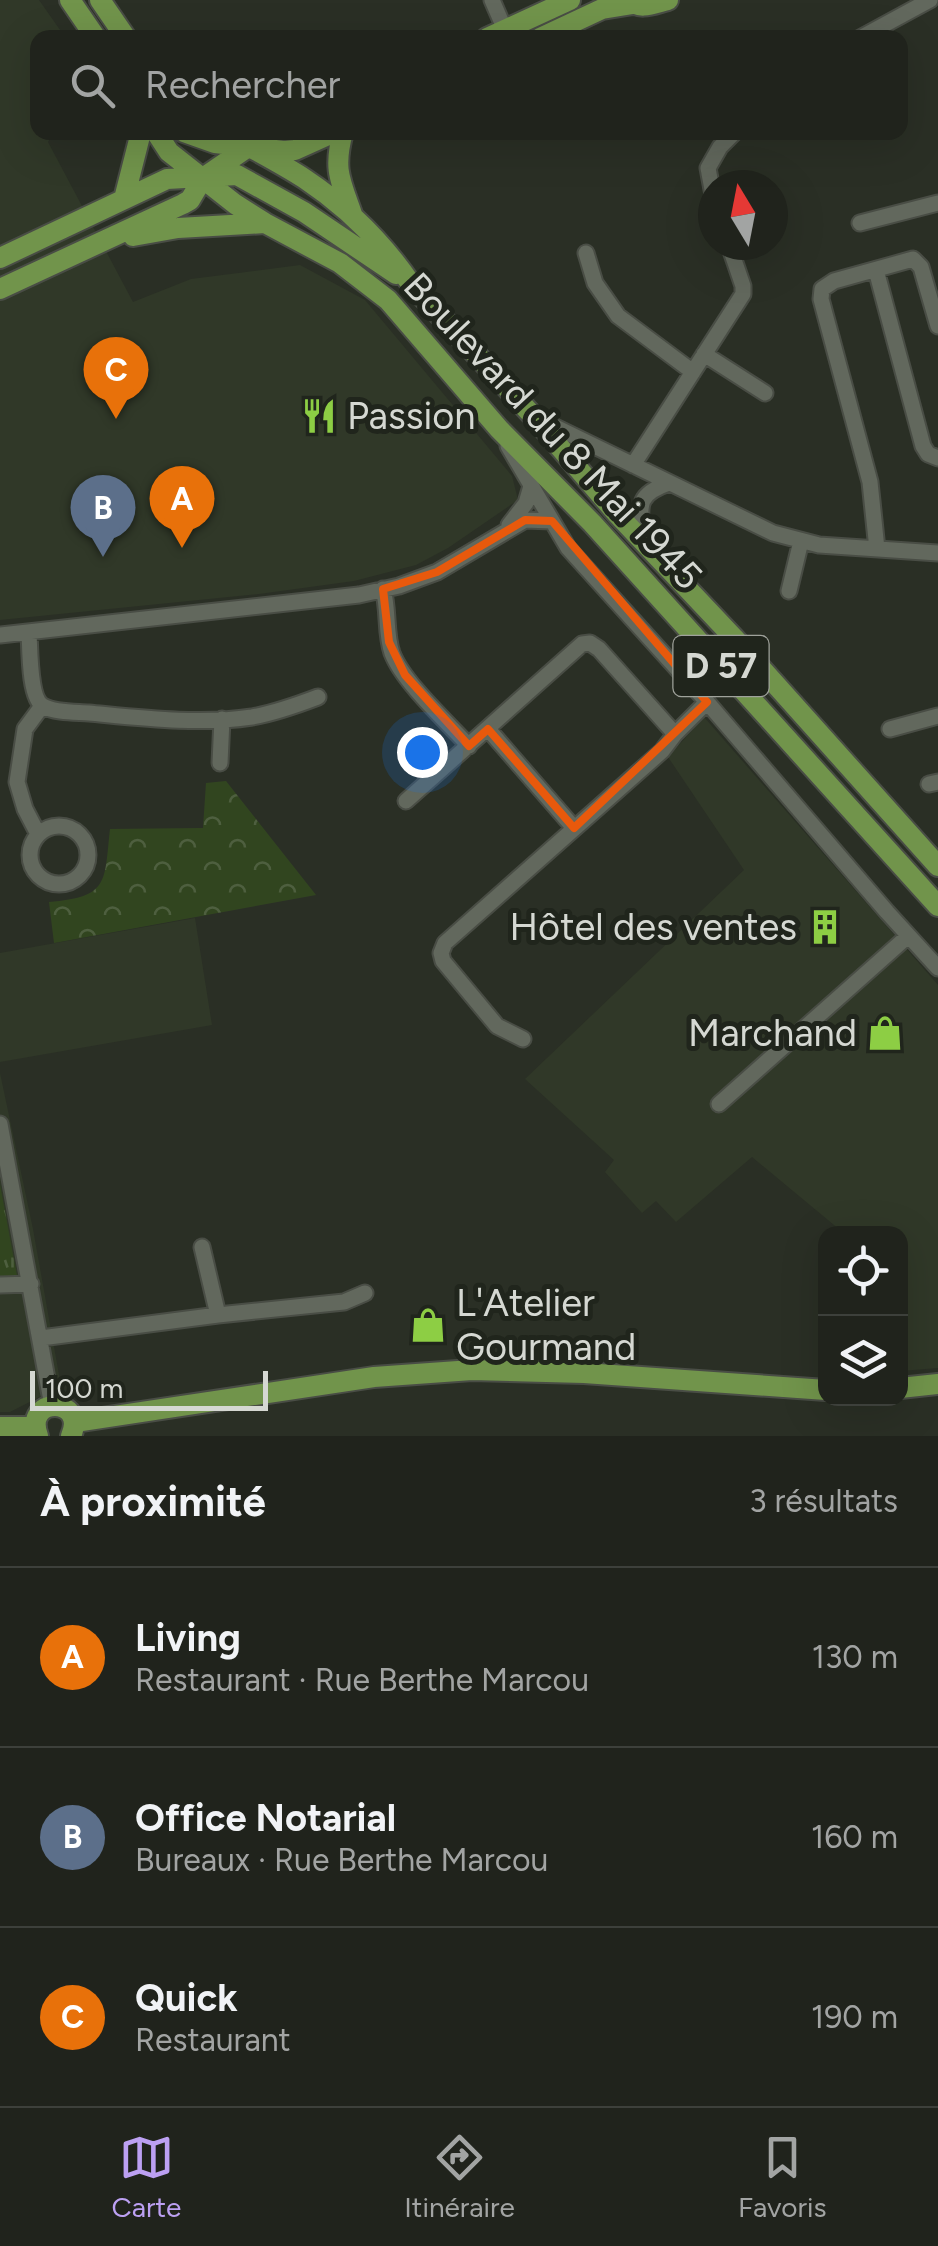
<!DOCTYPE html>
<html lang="fr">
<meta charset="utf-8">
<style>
body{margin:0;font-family:Figtree,sans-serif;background:#2d2f29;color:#f1f3f6}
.controls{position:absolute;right:30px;bottom:30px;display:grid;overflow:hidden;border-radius:20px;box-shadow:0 10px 40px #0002}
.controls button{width:90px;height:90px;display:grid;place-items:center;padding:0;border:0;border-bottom:2px solid #3d403b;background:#20231c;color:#f1f3f6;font:50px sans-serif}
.compass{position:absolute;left:698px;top:170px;width:90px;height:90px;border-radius:50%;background:#20231c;box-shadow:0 10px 40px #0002;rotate:350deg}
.scale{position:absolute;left:30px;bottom:25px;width:238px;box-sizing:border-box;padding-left:10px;border:5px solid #d5d8d2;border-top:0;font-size:28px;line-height:35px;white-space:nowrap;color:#d5d8d2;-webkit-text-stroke:8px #20251c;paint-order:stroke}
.you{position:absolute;left:422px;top:752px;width:35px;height:35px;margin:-25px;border:8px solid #fff;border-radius:50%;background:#1a73e8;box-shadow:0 0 0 15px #1a73e833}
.badge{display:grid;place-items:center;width:65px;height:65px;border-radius:50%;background:#bca0f2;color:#fff;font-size:32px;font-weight:700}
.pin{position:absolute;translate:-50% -82px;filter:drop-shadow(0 2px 5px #0008)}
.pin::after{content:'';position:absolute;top:52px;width:35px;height:30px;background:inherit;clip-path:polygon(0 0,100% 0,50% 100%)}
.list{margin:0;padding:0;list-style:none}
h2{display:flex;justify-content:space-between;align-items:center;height:130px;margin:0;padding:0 40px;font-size:42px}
h2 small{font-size:32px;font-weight:400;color:#a2a4a3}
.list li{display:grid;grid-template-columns:65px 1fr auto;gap:30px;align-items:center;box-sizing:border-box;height:180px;padding:0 40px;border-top:2px solid #3d403b}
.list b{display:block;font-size:38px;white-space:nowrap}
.list p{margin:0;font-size:32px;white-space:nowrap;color:#a2a4a3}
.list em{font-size:32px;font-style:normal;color:#a2a4a3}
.icon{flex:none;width:55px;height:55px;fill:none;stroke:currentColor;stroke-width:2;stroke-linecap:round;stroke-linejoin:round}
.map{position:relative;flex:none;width:938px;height:1436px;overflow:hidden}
.search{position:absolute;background:#20231c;box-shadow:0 10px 40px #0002;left:30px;right:30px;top:30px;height:110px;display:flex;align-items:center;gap:25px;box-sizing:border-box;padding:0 35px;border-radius:20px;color:#a2a4a3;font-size:38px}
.sheet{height:670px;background:#20231c}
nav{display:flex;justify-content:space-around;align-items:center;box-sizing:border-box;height:140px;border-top:2px solid #3d403b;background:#20231c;font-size:28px;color:#a2a4a3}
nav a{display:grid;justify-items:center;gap:5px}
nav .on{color:#bca0f2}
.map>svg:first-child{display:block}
</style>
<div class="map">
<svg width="938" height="1436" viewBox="0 0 938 1436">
<defs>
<pattern id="grass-tufts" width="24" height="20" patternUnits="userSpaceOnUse" patternTransform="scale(2.5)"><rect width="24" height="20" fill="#31451f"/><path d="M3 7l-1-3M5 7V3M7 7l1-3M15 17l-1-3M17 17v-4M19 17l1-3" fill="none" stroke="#4e5f3f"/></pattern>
<pattern id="park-crowns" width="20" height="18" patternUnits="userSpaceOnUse" patternTransform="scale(2.5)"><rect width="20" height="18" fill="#31451f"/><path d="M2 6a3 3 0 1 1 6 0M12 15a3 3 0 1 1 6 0" fill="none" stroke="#4e5f3f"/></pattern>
</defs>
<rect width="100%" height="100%" fill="#2a2f25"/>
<path fill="#303828" d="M0 0H39L65 37 38 38V132L53 133 48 142 133 302 191 279 300 265 365 300 512 476 518 500 448 548 416 565 354 581 259 594 0 620Z
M704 717 938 985V1368L901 1371 900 1234 840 1233V1230L752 1157 676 1222 656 1201 642 1213 605 1172 614 1160 525 1079 744 870 668 757Z
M195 918 212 1025 0 1062V953Z
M0 1073 33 1229 61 1386 10 1412H0Z"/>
<path fill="url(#grass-tufts)" d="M0 1185 17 1276H0Z"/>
<path fill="url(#park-crowns)" d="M226 781 316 895 54 943 49 902C110 897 104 882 110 829L203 828 206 783Z"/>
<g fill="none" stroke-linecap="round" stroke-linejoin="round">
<defs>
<path id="minor" d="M492 0 505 30
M860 38 930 0
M713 195 708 168 720 147 735 132
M860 223 938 203
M586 253 595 283 618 316 693 372
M876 270 923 446 928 454 938 458
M704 354 765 393
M541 420 773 533 819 545 938 553
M508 446 568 548 707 702 887 912 938 968
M633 465 743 294V286L729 245
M509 525 526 503 531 486
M642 539C640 506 635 495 669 483
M877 549 870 482 821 299 822 289 834 281 913 259 921 267 938 326
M383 589C389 610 385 633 392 653 403 682 447 722 469 746
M789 591 801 541
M29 632C30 648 29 698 43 706 55 713 76 712 89 713 142 718 199 725 252 717 275 713 297 705 318 697
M0 635 359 595 399 586 437 572 525 520 552 521
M488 729 574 828
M890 729 938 716
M220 763 222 719
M929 784 938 782
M406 801 582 644 590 643 599 649 675 734
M30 855a29 29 0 1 1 58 0a29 29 0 1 1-58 0Z
M38 834 25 809 17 782 25 729 42 706
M523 1039 497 1026 443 961 441 953 445 943 662 751 675 734 707 702
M719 1104 908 936
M0 1124 52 1406
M202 1247 218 1315
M0 1285 31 1284
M41 1338 218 1315 344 1302 365 1293"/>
<path id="major" d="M70 0 96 38
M100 0 126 38
M629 0C640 11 655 3 668 0
M487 38 570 0
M540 38 602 9 633 4
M156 132 169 152 235 204 265 223 340 263 388 300 499 429 592 523 938 906
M184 132 215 143 284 151 295 150 335 132
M223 132C250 148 279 162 305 179 347 207 383 243 411 284L533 416 617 514 734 638 938 866
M343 132C333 169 340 180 352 214
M124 199 141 132
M133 236 178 228 265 223
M0 258 167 179 237 175 304 212 396 274
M0 289 183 204 190 200 203 178 270 132
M900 1388 938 1384
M75 1422 374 1377 472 1370 584 1373 826 1390
M0 1427H35
M38 1436C23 1395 88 1397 71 1436"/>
</defs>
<use href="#minor" stroke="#494d45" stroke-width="19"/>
<use href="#major" stroke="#494d45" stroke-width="24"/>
<use href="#minor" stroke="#62685d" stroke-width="15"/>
<use href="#major" stroke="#71944b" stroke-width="20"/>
</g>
<path fill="none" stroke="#e8590c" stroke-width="8" stroke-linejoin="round" d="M525 520 552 521 707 702 574 828 488 729 469 746 405 675 389 642 383 589 437 572Z"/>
<defs>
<symbol id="restaurant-bare" viewBox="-9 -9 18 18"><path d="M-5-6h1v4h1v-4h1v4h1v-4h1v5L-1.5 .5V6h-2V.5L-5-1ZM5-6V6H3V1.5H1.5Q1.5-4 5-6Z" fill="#8dce44" stroke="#20251c" stroke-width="2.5" paint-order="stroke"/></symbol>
<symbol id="building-bare" viewBox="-9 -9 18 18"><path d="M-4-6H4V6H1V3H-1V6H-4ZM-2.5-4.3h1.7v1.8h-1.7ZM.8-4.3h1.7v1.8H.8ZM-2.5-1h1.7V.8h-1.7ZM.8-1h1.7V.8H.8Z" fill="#8dce44" stroke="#20251c" stroke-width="2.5" paint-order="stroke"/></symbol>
<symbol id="shop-bare" viewBox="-9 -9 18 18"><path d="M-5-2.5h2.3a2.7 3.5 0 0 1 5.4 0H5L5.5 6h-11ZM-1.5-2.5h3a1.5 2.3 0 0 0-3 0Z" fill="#8dce44" stroke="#20251c" stroke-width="2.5" paint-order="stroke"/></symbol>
</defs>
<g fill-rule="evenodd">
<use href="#restaurant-bare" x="294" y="391" width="50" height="50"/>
<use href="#building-bare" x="800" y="902" width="50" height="50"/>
<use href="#shop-bare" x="860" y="1008" width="50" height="50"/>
<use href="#shop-bare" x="403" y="1300" width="50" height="50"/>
</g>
<g text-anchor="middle" stroke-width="10" stroke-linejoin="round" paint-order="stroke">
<rect fill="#20251c" stroke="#9fa29b" stroke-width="2.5" x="673.5" y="636" width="95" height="60" rx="8"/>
<g font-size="35" font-weight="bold" fill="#d5d8d2">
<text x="721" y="678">D 57</text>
</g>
<g font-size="38" fill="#d5d8d2" stroke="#20251c" text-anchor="start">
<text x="347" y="429">Passion</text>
<text x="797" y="940" text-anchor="end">Hôtel des ventes</text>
<text x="857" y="1046" text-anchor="end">Marchand</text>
<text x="456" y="1316">L'Atelier<tspan x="456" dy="44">Gourmand</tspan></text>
</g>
<g font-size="38" fill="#d5d8d2" stroke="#20251c">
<text transform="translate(553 431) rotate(47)" y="13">Boulevard du 8 Mai 1945</text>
</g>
</g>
</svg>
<div class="controls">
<button><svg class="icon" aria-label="locate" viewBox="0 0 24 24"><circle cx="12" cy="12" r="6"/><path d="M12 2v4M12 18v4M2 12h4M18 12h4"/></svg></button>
<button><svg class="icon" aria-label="layers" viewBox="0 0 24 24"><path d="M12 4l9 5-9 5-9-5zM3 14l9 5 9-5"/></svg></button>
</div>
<svg class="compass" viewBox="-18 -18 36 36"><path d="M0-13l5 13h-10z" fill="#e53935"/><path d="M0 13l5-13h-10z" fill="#a2a4a3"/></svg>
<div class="scale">100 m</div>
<div class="you"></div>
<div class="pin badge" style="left:182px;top:548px;background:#e8710a">A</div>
<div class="pin badge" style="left:103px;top:557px;background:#5c6f8a">B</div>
<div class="pin badge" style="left:116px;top:419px;background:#e8710a">C</div>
<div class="search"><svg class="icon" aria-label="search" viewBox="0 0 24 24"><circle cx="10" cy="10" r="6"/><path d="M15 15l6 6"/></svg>Rechercher</div>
</div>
<section class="sheet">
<h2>À proximité<small>3 résultats</small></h2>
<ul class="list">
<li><span class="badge" style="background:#e8710a">A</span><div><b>Living</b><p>Restaurant · Rue Berthe Marcou</p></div><em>130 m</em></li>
<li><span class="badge" style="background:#5c6f8a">B</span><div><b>Office Notarial</b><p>Bureaux · Rue Berthe Marcou</p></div><em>160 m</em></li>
<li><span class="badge" style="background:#e8710a">C</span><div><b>Quick</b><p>Restaurant</p></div><em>190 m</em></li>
</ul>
</section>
<nav>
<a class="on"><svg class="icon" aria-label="map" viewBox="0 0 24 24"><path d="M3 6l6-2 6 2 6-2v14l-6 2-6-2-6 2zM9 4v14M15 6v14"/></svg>Carte</a>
<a><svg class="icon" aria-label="directions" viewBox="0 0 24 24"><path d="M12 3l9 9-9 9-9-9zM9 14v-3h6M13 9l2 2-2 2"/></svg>Itinéraire</a>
<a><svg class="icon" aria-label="saved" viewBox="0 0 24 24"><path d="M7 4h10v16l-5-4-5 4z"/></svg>Favoris</a>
</nav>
